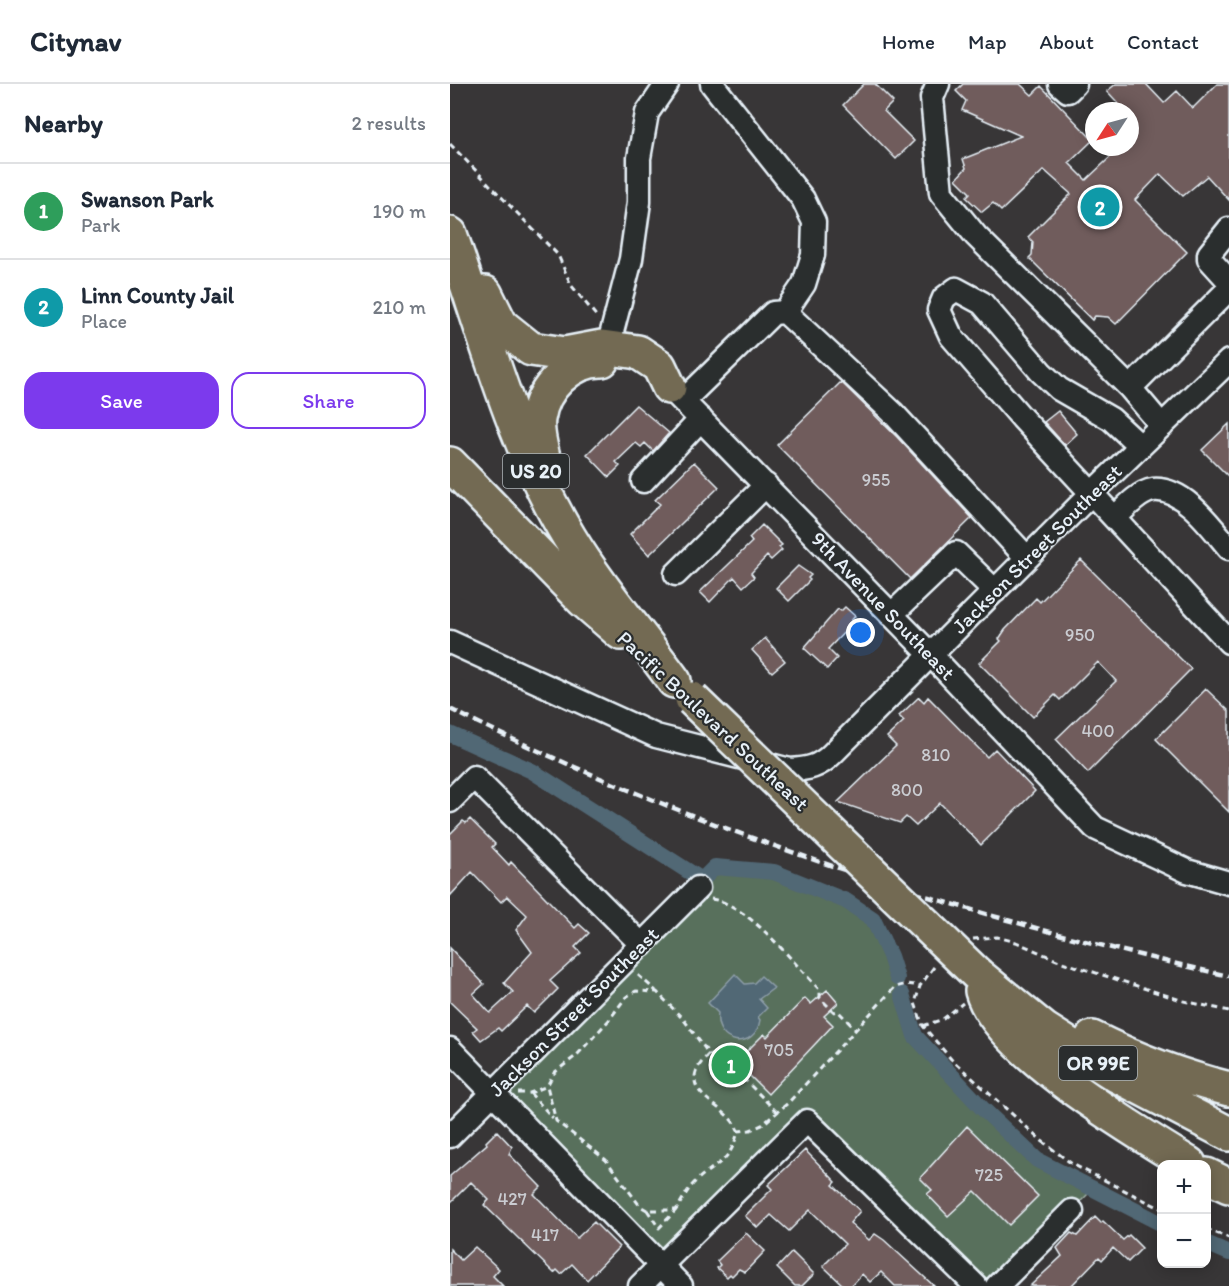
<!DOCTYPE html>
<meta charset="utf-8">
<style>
body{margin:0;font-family:Itim,sans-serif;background:#f6f6f7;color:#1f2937}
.controls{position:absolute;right:18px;bottom:18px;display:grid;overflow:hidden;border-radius:12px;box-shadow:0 3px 15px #0003}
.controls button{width:54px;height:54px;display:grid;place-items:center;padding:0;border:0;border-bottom:2px solid #e0e1e3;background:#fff;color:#1f2937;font:30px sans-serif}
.compass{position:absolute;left:635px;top:18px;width:54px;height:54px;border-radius:50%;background:#fff;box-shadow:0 3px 15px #0003;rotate:234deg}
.you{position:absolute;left:411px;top:549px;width:21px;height:21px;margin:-15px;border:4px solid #fff;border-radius:50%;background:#1a73e8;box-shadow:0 0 0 9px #1a73e833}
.badge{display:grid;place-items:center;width:39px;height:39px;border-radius:50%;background:#7c3aed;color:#fff;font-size:20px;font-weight:700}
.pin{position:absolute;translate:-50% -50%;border:3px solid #fff;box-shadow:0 2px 6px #0006}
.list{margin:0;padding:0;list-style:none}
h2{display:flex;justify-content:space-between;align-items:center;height:78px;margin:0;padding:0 24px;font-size:26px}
h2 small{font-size:20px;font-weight:400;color:#747a83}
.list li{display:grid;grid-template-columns:39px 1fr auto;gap:18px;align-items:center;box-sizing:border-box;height:96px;padding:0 24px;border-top:2px solid #e0e1e3}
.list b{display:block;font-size:22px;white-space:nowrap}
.list p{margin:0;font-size:20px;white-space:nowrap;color:#747a83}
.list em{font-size:20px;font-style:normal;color:#747a83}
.actions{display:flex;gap:12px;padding:18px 24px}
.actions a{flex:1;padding:14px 0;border:2px solid #7c3aed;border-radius:18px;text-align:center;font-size:21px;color:#7c3aed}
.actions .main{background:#7c3aed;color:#fff}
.map{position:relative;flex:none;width:779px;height:1202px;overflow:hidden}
header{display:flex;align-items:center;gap:36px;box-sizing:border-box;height:84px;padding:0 30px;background:#fff;border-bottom:2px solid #e0e1e3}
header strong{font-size:28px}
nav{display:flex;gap:33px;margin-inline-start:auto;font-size:21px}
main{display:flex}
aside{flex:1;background:#fff}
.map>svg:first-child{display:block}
</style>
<header>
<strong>Citynav</strong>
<nav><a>Home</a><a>Map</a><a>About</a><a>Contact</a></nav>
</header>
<main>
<aside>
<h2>Nearby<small>2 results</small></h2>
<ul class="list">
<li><span class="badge" style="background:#2e9e5b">1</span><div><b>Swanson Park</b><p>Park</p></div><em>190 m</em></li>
<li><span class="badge" style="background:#0f9aa8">2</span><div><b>Linn County Jail</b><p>Place</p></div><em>210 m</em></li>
</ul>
<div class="actions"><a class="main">Save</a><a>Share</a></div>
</aside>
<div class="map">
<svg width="779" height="1202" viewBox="0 0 779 1202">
<rect width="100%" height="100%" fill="#383637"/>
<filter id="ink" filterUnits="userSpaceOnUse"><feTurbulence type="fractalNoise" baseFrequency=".0167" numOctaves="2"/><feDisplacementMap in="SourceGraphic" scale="12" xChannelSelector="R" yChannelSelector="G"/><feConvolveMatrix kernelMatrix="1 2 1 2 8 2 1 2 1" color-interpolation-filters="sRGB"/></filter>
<g filter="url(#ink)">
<path fill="#596f5b" stroke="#a0b0aa" stroke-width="1.5" d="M265 783 324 788 396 817 423 835 440 872 465 952 532 1024 587 1076 642 1106 547 1202H526L357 1037 211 1182 43 1010Z"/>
<path fill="#516775" stroke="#8d9ea9" stroke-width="1.5" d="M285 890 295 900 304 899 311 892 324 904 309 915 317 924 308 933 310 936C305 968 264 961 268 929L258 919Z"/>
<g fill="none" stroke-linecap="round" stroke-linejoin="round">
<path stroke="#516775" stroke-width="16" d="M0 650 82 687 252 796 265 783 324 788 396 817 423 835 440 872 447 894
M452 910 465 952 532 1024 587 1076 712 1140
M756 1159 779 1169"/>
</g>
<path fill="#6f5c5b" stroke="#e8f1f8" stroke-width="1.5" d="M414 0H425L443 18 434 27 464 57 446 75 393 21Z
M513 0H570L582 11 591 2 643 56 619 79 636 96 671 63H680V27H660L668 19 657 7 666 0H696L714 19 727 7 743 24 767 0H779V116L757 92 733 112 710 90 685 116 737 168 666 240 658 233 645 232 642 236 579 174 582 171 583 158 578 153 621 110 594 86 551 127 543 119 532 128 516 113 520 109 506 95 516 84 513 75 571 52 512 26 516 17 506 7Z
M391 298 447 353 522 434 460 495 327 361Z
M186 321 219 349 203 367 195 359 191 363 186 359 166 378 170 382 159 393 137 370Z
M608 327 627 350 615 361 594 338Z
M779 340V393L752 366Z
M244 378 269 403 199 471 180 450 210 420 205 416Z
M312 441 332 461 329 463 332 466 321 476 317 472 301 489 304 493 293 503 284 493 260 518 250 508 302 458 299 454Z
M631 476 741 585 638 689 606 655 666 597 648 578 610 616 605 611 583 633 529 579 551 557 549 555 555 546 586 514 590 518Z
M348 482 361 491 358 494 360 496 339 517 326 504Z
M395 523 405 532 401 537 403 539 378 565 387 574 377 585 354 564 388 525 391 527Z
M315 554 335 577 322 588 302 566Z
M756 605 779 627V728L706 655Z
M469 613 474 618 478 613 537 673 545 665 585 707 531 761 490 719 466 742 456 733 450 739 388 718 446 662 437 653 454 637 449 632Z
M20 735 45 760 42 763 59 781 61 778 125 844 129 840 139 849 125 863 131 869 100 897 108 905 84 929 77 922 51 947 48 944 31 956 23 947 27 944 0 918V864L34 900 23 910 40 929 63 908 54 899 82 868 66 846 77 831 57 812 51 818 22 788 0 812V750L13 737 16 739Z
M377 906 388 919 374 932 383 941 318 1010 286 978 314 950 317 953 355 914 361 920Z
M517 1042 588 1112 559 1141 525 1107 498 1132 477 1110 482 1106 470 1094Z
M47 1047 62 1063 59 1070 91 1103 84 1110 127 1154 144 1138 169 1163 137 1196 122 1180 111 1190 107 1186 104 1189 34 1121 39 1116 21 1098 0 1119V1092L37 1060 36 1058Z
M355 1066 386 1098 383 1101 410 1127 400 1139 419 1156 425 1150 434 1156 484 1202H445L431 1188 420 1198 412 1190 401 1202H394L373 1182 395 1160 360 1126 339 1147 321 1131 308 1144 295 1132 322 1105 318 1101Z
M645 1133 651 1139 653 1137 673 1156 679 1151 692 1164 678 1178 663 1164 652 1176 649 1173 621 1202H580L612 1172 607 1164 621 1149 627 1152Z
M296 1149 315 1167 295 1188 289 1185 282 1192 280 1190 277 1193 267 1184 270 1181 267 1177Z
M25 1163 49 1185 43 1192 53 1202H0V1165L11 1176Z
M342 1168 364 1190 352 1202H345L327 1184Z"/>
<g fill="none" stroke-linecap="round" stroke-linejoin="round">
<defs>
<path id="minor" d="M262 0 353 115 364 138 363 171 354 200 335 228
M488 0 482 14 491 109 526 152 680 304
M610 0 618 7 625 0
M779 145 759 170V175L779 197
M158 263 181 175 189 118V74L197 29 217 0
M219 303 481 571 645 744 737 787 779 799
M233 317 323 229 335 228 442 328 577 474
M712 342 680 304 779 205
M690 362 661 335 609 305 591 288 532 219 506 205 494 214 489 226 501 252 572 334 779 558
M193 397 251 335
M666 433C675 424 689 408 703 406 734 403 762 444 779 464
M226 490 316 401
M441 531 506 469 545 507
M0 558 206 652 340 686C358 685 369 683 382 670L643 408 779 277
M0 717 24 693 192 861
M0 965 231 1202
M0 1052 248 804
M190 1202 357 1037 526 1202
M547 1202 622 1127"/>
<path id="highway" d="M0 150C35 250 64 362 119 453 149 503 189 549 224 597
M35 209 51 241 81 265 115 270 152 263 188 268 209 282 219 303
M94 377C91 364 86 349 88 335 92 304 120 276 152 276
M0 380 133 516 171 549
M528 891 594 945 668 992 779 1050
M532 907C548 966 687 1048 739 1080
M642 954C686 976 731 993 779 1005
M756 1091 779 1102"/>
</defs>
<use href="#minor" stroke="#e8f1f8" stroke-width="27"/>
<use href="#highway" stroke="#e8f1f8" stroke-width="38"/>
<path stroke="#e8f1f8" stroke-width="3" stroke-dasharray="6 4.5" stroke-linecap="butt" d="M0 60 108 171 121 201 148 234
M261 815C299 820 343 879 370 906V914L384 928 388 927 406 946
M523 855 547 853 566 858 609 877 734 917 779 927
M484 883 470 902 465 919 473 942 501 975 592 1057 622 1080 712 1125
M188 891 206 907
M473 942 493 935 513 919
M259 970C218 1010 278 1018 288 1047
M68 1009H80L97 1002
M80 1009 103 1034
M327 1028 285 986 259 970 234 936 207 908 186 907 176 913 159 936 127 971 104 989 97 1002 106 1037 156 1076 190 1122 197 1126H226C232 1117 237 1106 245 1098 267 1077 280 1080 288 1047L300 1046 312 1041 338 1019 445 903 457 900 470 902
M197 1126 209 1144 226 1126
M756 1145 779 1154"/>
<use href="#minor" stroke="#2a2d2e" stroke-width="22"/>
<use href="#highway" stroke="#736b52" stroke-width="33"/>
<path stroke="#e8f1f8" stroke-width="4.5" stroke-dasharray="9 4.5" stroke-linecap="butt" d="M0 625C246 747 512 832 779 892"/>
<defs>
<path id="highway-bridge" d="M242 615 528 891"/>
</defs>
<use href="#highway-bridge" stroke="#e8f1f8" stroke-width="38" stroke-linecap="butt"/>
<use href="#highway-bridge" stroke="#736b52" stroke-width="33"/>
</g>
</g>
<g text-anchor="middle" stroke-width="4.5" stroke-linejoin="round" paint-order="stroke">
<g font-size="18" fill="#caccd1">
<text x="426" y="402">955</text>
<text x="630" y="557">950</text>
<text x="648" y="653">400</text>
<text x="486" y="677">810</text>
<text x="457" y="712">800</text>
<text x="329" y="972">705</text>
<text x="539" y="1097">725</text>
<text x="62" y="1121">427</text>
<text x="95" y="1157">417</text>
</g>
<g fill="#2a2d2e" stroke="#afb6bb" stroke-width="1.5">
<rect x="53" y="370" width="66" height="34" rx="4.5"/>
<rect x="609" y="962" width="78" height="34" rx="4.5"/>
</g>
<g font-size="20" font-weight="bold" fill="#e8f1f8">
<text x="86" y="394">US 20</text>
<text x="648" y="986">OR 99E</text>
</g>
<g font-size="21" fill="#e8f1f8" stroke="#2a2d2e">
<text transform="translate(587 465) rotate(-45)" y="7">Jackson Street Southeast</text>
<text transform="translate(433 522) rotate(46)" y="7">9th Avenue Southeast</text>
<text transform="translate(263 637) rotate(43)" y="7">Pacific Boulevard Southeast</text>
<text transform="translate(124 928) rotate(-45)" y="7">Jackson Street Southeast</text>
</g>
</g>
</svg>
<div class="controls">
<button>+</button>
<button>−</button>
</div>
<svg class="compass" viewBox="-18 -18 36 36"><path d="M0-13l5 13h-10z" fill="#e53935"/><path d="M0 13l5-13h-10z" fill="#747a83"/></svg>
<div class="you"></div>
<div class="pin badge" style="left:281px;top:981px;background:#2e9e5b">1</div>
<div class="pin badge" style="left:650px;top:123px;background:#0f9aa8">2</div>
</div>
</main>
